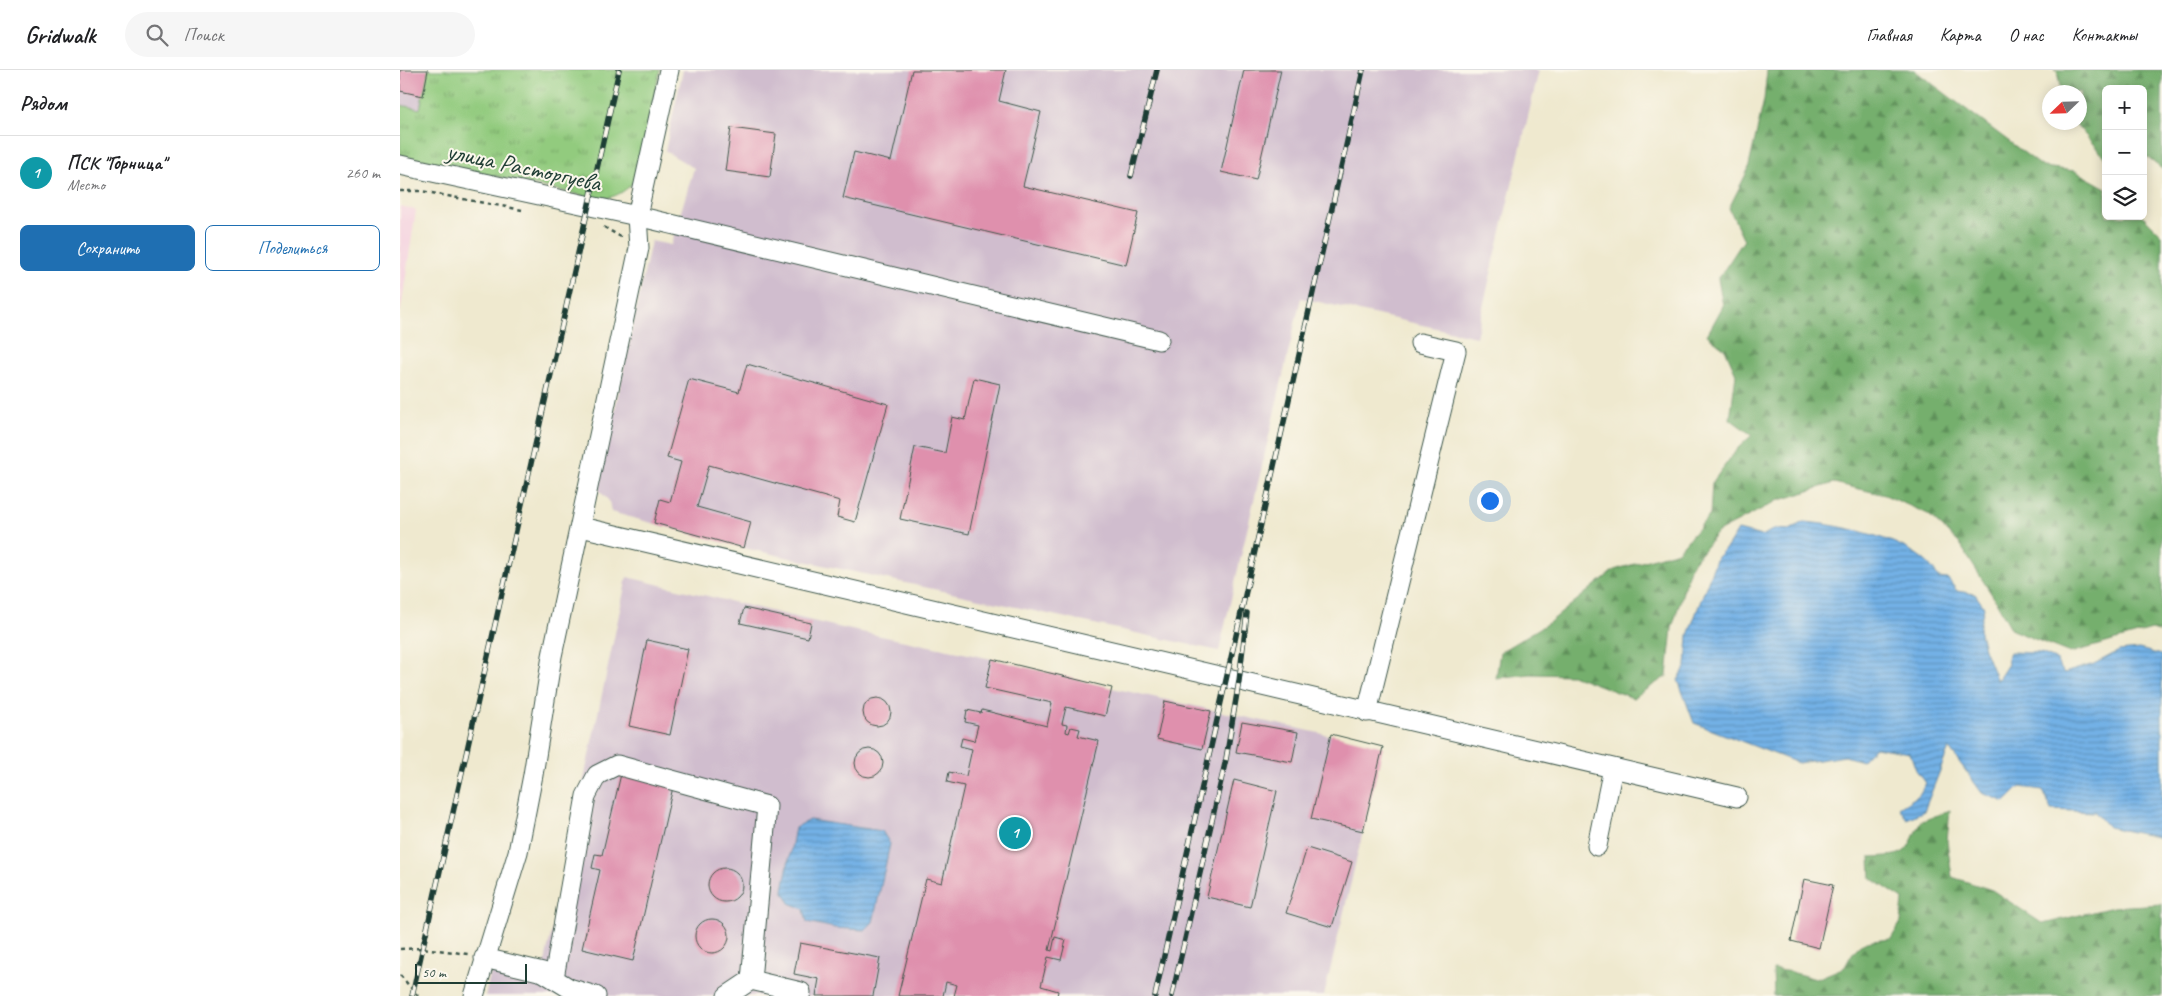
<!DOCTYPE html>
<html lang="ru">
<meta charset="utf-8">
<style>
body{margin:0;font-family:Caveat,sans-serif;background:#f6f6f6;color:#202124}
.controls{position:absolute;right:15px;top:15px;display:grid;overflow:hidden;border-radius:8px;box-shadow:0 2px 12px #0003}
.controls button{width:45px;height:45px;display:grid;place-items:center;padding:0;border:0;border-bottom:1px solid #e0e0e0;background:#fff;color:#202124;font:25px sans-serif}
.compass{position:absolute;left:1642px;top:15px;width:45px;height:45px;border-radius:50%;background:#fff;box-shadow:0 2px 12px #0003;rotate:247deg}
.scale{position:absolute;left:15px;bottom:12px;width:112px;box-sizing:border-box;padding-left:5px;border:2px solid #1f3d34;border-top:0;font-size:14px;line-height:18px;white-space:nowrap;color:#1f3d34;-webkit-text-stroke:4px #fbf7ec;paint-order:stroke}
.you{position:absolute;left:1089px;top:430px;width:18px;height:18px;margin:-12px;border:4px solid #fff;border-radius:50%;background:#1a73e8;box-shadow:0 0 0 8px #1a73e833}
.badge{display:grid;place-items:center;width:32px;height:32px;border-radius:50%;background:#1f6fb2;color:#fff;font-size:16px;font-weight:700}
.pin{position:absolute;translate:-50% -50%;border:2px solid #fff;box-shadow:0 1px 5px #0006}
.list{margin:0;padding:0;list-style:none}
h2{display:flex;justify-content:space-between;align-items:center;height:65px;margin:0;padding:0 20px;font-size:21px}
h2 small{font-size:16px;font-weight:400;color:#757577}
.list li{display:grid;grid-template-columns:32px 1fr auto;gap:15px;align-items:center;box-sizing:border-box;height:75px;padding:0 20px;border-top:1px solid #e0e0e0}
.list b{display:block;font-size:19px;white-space:nowrap}
.list p{margin:0;font-size:16px;white-space:nowrap;color:#757577}
.list em{font-size:16px;font-style:normal;color:#757577}
.actions{display:flex;gap:10px;padding:15px 20px}
.actions a{flex:1;padding:11px 0;border:1px solid #1f6fb2;border-radius:8px;text-align:center;font-size:18px;color:#1f6fb2}
.actions .main{background:#1f6fb2;color:#fff}
.icon{flex:none;width:28px;height:28px;fill:none;stroke:currentColor;stroke-width:2;stroke-linecap:round;stroke-linejoin:round}
.map{position:relative;flex:none;width:1762px;height:926px;overflow:hidden}
header{display:flex;align-items:center;gap:30px;box-sizing:border-box;height:70px;padding:0 25px;background:#fff;border-bottom:1px solid #e0e0e0}
header strong{font-size:24px}
nav{display:flex;gap:28px;margin-inline-start:auto;font-size:18px}
.search{width:350px;height:45px;background:#f6f6f6;display:flex;align-items:center;gap:12px;box-sizing:border-box;padding:0 18px;border-radius:28px;color:#757577;font-size:19px}
main{display:flex}
aside{flex:1;background:#fff}
.map>svg:first-child{display:block}
</style>
<header>
<strong>Gridwalk</strong>
<div class="search"><svg class="icon" aria-label="search" viewBox="0 0 24 24"><circle cx="10" cy="10" r="6"/><path d="M15 15l6 6"/></svg>Поиск</div>
<nav><a>Главная</a><a>Карта</a><a>О нас</a><a>Контакты</a></nav>
</header>
<main>
<aside>
<h2>Рядом<small></small></h2>
<ul class="list">
<li><span class="badge" style="background:#0f9aa8">1</span><div><b>ПСК &quot;Горница&quot;</b><p>Место</p></div><em>260 m</em></li>
</ul>
<div class="actions"><a class="main">Сохранить</a><a>Поделиться</a></div>
</aside>
<div class="map">
<svg width="1762" height="926" viewBox="0 0 1762 926">
<defs>
<pattern id="grass-tufts" width="24" height="20" patternUnits="userSpaceOnUse" patternTransform="scale(1.25)"><rect width="24" height="20" fill="#92cb7e"/><path d="M3 7l-1-3M5 7V3M7 7l1-3M15 17l-1-3M17 17v-4M19 17l1-3" fill="none" stroke="#77a668"/></pattern>
<pattern id="forest-firs" width="22" height="20" patternUnits="userSpaceOnUse" patternTransform="scale(1.25)"><rect width="22" height="20" fill="#75af6d"/><path d="M5 1l3.5 6h-7zM16 11l3.5 6h-7z" fill="#5f905a"/></pattern>
<pattern id="water-rules" width="6" height="5" patternUnits="userSpaceOnUse" patternTransform="scale(1.25)"><rect width="6" height="5" fill="#73b1e6"/><path d="M0 2.5h6" fill="none" stroke="#5e91bb"/></pattern>
</defs>
<rect width="100%" height="100%" fill="#fbf7ec"/>
<filter id="ink" filterUnits="userSpaceOnUse"><feTurbulence type="fractalNoise" baseFrequency=".02" numOctaves="2"/><feDisplacementMap in="SourceGraphic" scale="10" xChannelSelector="R" yChannelSelector="G"/><feConvolveMatrix kernelMatrix="1 2 1 2 8 2 1 2 1" color-interpolation-filters="sRGB"/></filter>
<filter id="wash" filterUnits="userSpaceOnUse"><feTurbulence type="fractalNoise" baseFrequency=".0096" numOctaves="4" result="noise"/><feDisplacementMap in="SourceGraphic" scale="20" xChannelSelector="R" yChannelSelector="G"/><feGaussianBlur stdDeviation="1.12" result="paint"/><feColorMatrix in="noise" values="0 0 0 0 0 0 0 0 0 0 0 0 0 0 0 0 0 1.4 0 .05"/><feComposite in="paint" operator="in"/></filter>
<g filter="url(#wash)">
<rect width="100%" height="100%" fill="#efe9cf"/>
<path fill="#f4cfde" d="M0 136 16 140 0 245Z"/>
<path fill="#d0bdce" d="M0 0H28L20 40 0 35Z
M283 0H1139L1076 267 901 228 819 581 344 478 211 442 209 431 198 419 251 171 271 175 294 98 265 81Z
M227 507 442 558 592 589 712 618 983 677 924 926H85L91 901 141 911Z"/>
<path fill="url(#grass-tufts)" stroke="#588459" d="M28 0H260L235 111C223 123 215 128 198 129L0 85V35L20 39Z"/>
<path fill="url(#forest-firs)" stroke="#4a7650" d="M1367 0H1514L1643 97 1675 101 1706 118V146H1743L1762 165V563L1752 560 1670 583 1612 560 1594 528 1559 473 1528 444 1485 425 1434 413 1377 431 1318 462 1291 495 1272 558 1267 606 1233 628 1172 605 1130 604 1096 608 1100 582 1150 552 1214 500 1278 481 1310 445 1312 413 1337 379 1352 365 1330 349 1336 304 1325 279 1307 265 1323 236 1318 209 1344 170 1329 138 1348 100 1364 30Z
M1654 0H1762V99L1743 84V19H1706V89L1675 53 1680 52V22H1661L1657 1Z
M1550 740 1547 771 1552 807 1592 820 1643 854 1713 837 1762 834V926H1374L1373 899 1391 902 1416 909 1445 897C1458 870 1463 872 1491 869L1501 852 1503 829 1471 808 1470 787C1508 785 1505 786 1520 752Z"/>
<path fill="url(#water-rules)" stroke="#49778d" d="M1403 452C1439 454 1524 471 1538 508L1548 509 1557 521 1575 524 1584 537 1579 559 1584 579 1597 611 1608 594 1607 589 1610 582 1641 583 1655 589 1664 603 1694 594 1719 581 1739 579 1762 585V768L1708 757 1695 742 1651 740 1643 720 1620 717 1605 732 1582 723 1549 678 1524 741 1507 749 1499 738 1519 725 1526 713 1516 700 1510 683 1475 677 1462 691 1445 686 1398 693 1294 653 1278 610 1286 596 1288 565 1317 487 1328 476 1338 460 1362 466 1374 459 1390 460Z
M409 750 482 761 490 774 473 852 465 860 435 858 407 852 404 839 390 833 383 820 395 758Z"/>
<g id="blocks">
<path fill="#df90ad" d="M0 0H28L23 26 0 21Z
M512 0H606L599 31 641 42 623 116 738 143 726 195 443 128 454 82 491 91Z
M844 0H881L856 110 821 102Z
M331 58 376 64 370 107 325 101Z
M347 294 488 334 455 452 437 447 440 431 309 395 297 437 351 452 344 478 254 453 260 429 270 432 281 392 267 388 289 309 339 322Z
M574 308 600 314 569 464 500 449 515 377 545 383 552 347 565 350Z
M344 538 411 553 408 568 340 553Z
M247 570 288 579 270 665 229 656Z
M592 589 712 618 705 646 666 637 662 654 667 655 666 662 669 663 671 657 680 659 678 666 699 671 649 880 652 881 655 867 666 870 661 890 648 887 641 916 658 921 657 926H554L557 915 546 912 543 926H498L526 809 542 813 564 716 547 712 549 702 566 706 572 679 560 676 562 668 574 671 578 655 565 652 567 640 581 643 582 640 647 656 652 633 585 618Z
M463 642a14 14 0 1 1 28 0a14 14 0 1 1-28 0Z
M765 631 811 641 802 679 757 669Z
M842 652 898 662 892 692 836 682Z
M931 664 983 677 963 761 911 749Z
M455 693a14 14 0 1 1 28 0a14 14 0 1 1-28 0Z
M221 704 273 717 233 891 182 879 200 800 192 798 195 784 202 785Z
M834 710 877 721 850 837 807 827Z
M907 778 952 792 932 857 886 843Z
M308 815a17 17 0 1 1 34 0a17 17 0 1 1-34 0Z
M1404 809 1433 815 1419 878 1391 871Z
M295 866a17 17 0 1 1 34 0a17 17 0 1 1-34 0Z
M400 873 480 888 473 926H416L419 909 394 904Z"/>
</g>
</g>
<g filter="url(#ink)">
<use href="#blocks" fill-opacity="0" stroke="#3e574b" stroke-width="1"/>
<g fill="none" stroke-linecap="round" stroke-linejoin="round">
<defs>
<path id="minor" d="M0 95 237 146 759 270
M181 457 1337 727
M967 642 1056 281 1020 273
M1197 776 1213 698
M84 888 143 902 169 918 196 926
M154 908 186 726 197 705 217 695 367 736 351 910
M74 926 118 782 133 705 152 586 239 178 237 146 269 0
M327 926 351 910 401 922 400 926"/>
</defs>
<use href="#minor" stroke="#3e574b" stroke-width="21"/>
<path stroke="#3e574b" stroke-width="2.5" stroke-dasharray="4 4" stroke-linecap="butt" d="M0 121H21L122 140
M204 157 221 167
M0 879 23 878 68 884
M0 905 18 926"/>
<use href="#minor" stroke="#fff" stroke-width="19"/>
<defs>
<path id="rail" d="M731 106 757 0
M12 926 219 0
M755 926 963 0
M772 926 826 689 839 611 847 543"/>
</defs>
<use href="#rail" stroke="#1f3d34" stroke-width="5.5"/>
<use href="#rail" stroke="#fbf7ec" stroke-width="4" stroke-dasharray="11" stroke-linecap="butt"/>
</g>
</g>
<g text-anchor="middle" stroke-width="4" stroke-linejoin="round" paint-order="stroke">
<g font-size="25" fill="#1f3d34" stroke="#fbf7ec">
<text transform="translate(124 96) rotate(12)" y="9">улица Расторгуева</text>
</g>
</g>
</svg>
<div class="controls">
<button>+</button>
<button>−</button>
<button><svg class="icon" aria-label="layers" viewBox="0 0 24 24"><path d="M12 4l9 5-9 5-9-5zM3 14l9 5 9-5"/></svg></button>
</div>
<svg class="compass" viewBox="-18 -18 36 36"><path d="M0-13l5 13h-10z" fill="#e53935"/><path d="M0 13l5-13h-10z" fill="#757577"/></svg>
<div class="scale">50 m</div>
<div class="you"></div>
<div class="pin badge" style="left:615px;top:763px;background:#0f9aa8">1</div>
</div>
</main>
